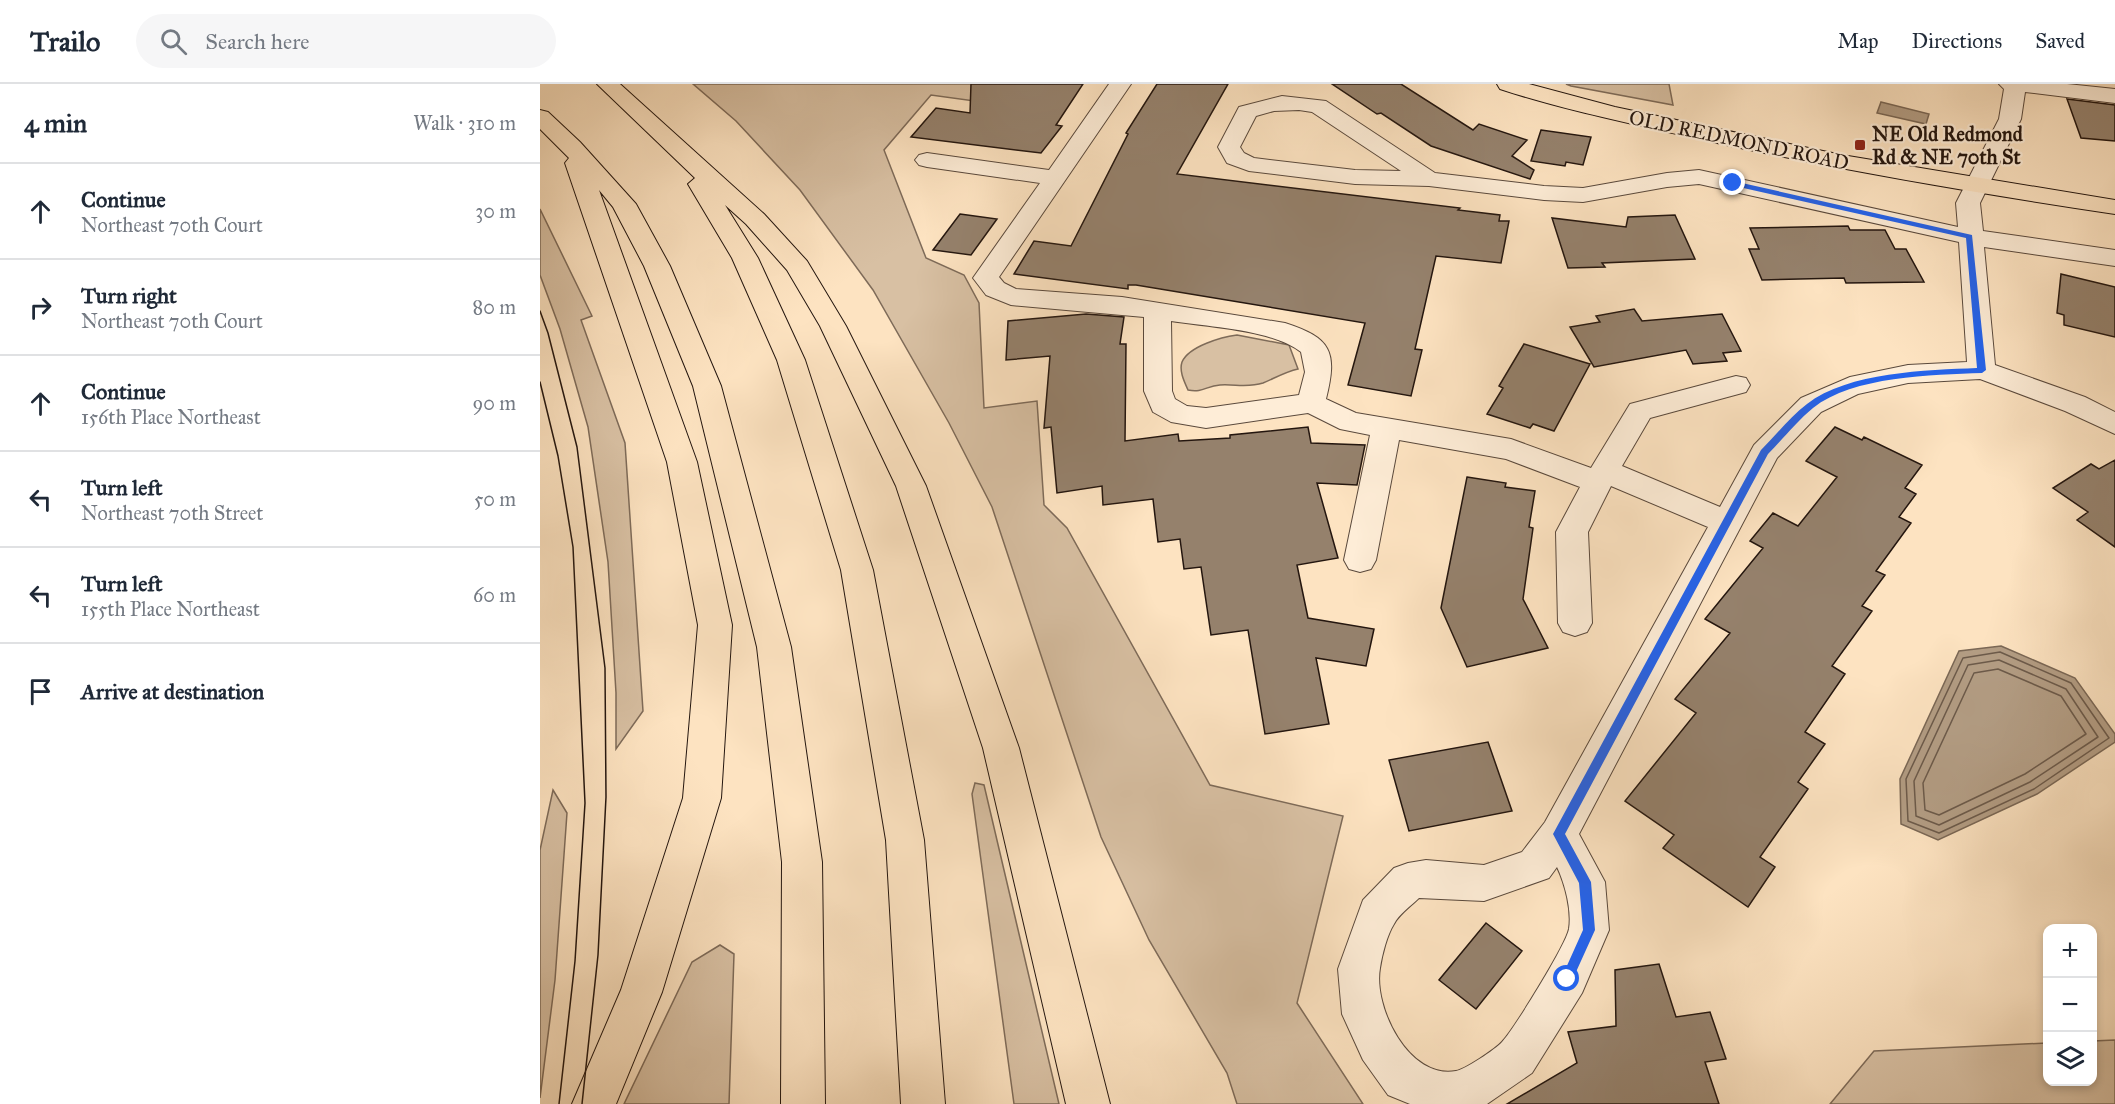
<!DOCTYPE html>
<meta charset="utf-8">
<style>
body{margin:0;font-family:"IM FELL Great Primer",serif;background:#f6f6f7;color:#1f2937}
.controls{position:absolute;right:18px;bottom:18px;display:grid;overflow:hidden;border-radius:12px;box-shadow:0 3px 9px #0003}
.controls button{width:54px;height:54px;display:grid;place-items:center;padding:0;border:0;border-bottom:2px solid #e0e1e3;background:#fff;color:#1f2937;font:30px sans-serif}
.stop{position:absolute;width:18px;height:18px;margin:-14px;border:4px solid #2563eb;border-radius:50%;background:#fff}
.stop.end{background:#2563eb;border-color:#fff;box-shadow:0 2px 6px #0008}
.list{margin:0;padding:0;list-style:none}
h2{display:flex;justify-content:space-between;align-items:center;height:78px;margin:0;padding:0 24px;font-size:26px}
h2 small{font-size:20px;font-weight:400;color:#747a83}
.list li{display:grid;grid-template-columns:39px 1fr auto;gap:18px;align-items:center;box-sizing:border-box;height:96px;padding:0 24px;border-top:2px solid #e0e1e3}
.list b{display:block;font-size:22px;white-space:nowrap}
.list p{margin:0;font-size:20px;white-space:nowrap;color:#747a83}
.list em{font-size:20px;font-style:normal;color:#747a83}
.icon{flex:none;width:33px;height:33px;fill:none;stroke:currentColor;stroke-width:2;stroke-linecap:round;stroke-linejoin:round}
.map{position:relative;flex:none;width:1575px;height:1020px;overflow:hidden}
header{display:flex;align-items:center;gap:36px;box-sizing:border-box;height:84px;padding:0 30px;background:#fff;border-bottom:2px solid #e0e1e3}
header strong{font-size:28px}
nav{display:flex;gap:33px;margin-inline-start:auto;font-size:21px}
.search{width:420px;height:54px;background:#f6f6f7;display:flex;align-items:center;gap:15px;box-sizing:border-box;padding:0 21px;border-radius:33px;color:#747a83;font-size:22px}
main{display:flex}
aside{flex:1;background:#fff}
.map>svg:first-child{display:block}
</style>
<header>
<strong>Trailo</strong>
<div class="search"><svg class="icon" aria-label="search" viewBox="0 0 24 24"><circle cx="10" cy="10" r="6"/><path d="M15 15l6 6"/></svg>Search here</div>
<nav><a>Map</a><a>Directions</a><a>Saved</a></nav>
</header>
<main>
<aside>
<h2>4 min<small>Walk · 310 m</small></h2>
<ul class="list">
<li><svg class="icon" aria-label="ahead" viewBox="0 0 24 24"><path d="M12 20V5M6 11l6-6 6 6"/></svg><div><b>Continue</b><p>Northeast 70th Court</p></div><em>30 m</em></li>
<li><svg class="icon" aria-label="right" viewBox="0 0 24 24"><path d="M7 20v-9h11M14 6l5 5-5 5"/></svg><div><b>Turn right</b><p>Northeast 70th Court</p></div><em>80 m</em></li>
<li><svg class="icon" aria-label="ahead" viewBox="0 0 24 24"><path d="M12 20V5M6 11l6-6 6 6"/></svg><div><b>Continue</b><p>156th Place Northeast</p></div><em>90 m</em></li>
<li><svg class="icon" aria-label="left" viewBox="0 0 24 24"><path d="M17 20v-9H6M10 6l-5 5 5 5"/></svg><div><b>Turn left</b><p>Northeast 70th Street</p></div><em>50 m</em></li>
<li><svg class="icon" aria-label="left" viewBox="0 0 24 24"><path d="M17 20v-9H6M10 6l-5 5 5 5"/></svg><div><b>Turn left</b><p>155th Place Northeast</p></div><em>60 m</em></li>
<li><svg class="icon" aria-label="arrive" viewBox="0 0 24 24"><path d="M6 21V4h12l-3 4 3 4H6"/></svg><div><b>Arrive at destination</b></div></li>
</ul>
</aside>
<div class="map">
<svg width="1575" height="1020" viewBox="0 0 1575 1020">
<rect width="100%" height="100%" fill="#fde3c1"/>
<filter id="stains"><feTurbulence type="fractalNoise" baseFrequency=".00333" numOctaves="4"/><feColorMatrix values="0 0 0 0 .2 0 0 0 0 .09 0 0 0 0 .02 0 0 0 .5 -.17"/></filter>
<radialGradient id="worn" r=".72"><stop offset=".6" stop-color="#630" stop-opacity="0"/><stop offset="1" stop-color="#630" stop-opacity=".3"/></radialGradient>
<path fill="#d8c0a3" stroke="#7e6b59" stroke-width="1.5" d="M153 0H464L449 19 391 11 344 66 386 174 424 191 439 219 444 324 497 317 504 421 527 444 670 701 803 732 757 919 823 1020H697L687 989 609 856 561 753 452 423 409 339 333 206 260 106 196 37Z
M1026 0H1129L1133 21 1031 2Z
M0 125 52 232 41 236 85 359 103 627 76 665V609L68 478 48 343 20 245 0 191Z
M697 251 749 261 758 285C745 288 735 294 723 299 708 304 695 300 680 301 666 302 663 309 648 306 644 297 639 287 642 278 649 262 682 253 697 251Z
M435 699 444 701 519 1020H474L432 710Z
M13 706 27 729 15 896 0 1014V766Z
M180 861 194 870 189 1020H84L152 878Z
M1575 956V1020H1290L1334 967 1507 959 1508 998H1552L1553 957Z"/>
<path fill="#b39d84" stroke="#7a6755" stroke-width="1.5" d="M1341 18 1389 30 1386 40 1337 29Z
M1461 562 1535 594 1575 650V658L1497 710 1398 756 1361 740 1360 695 1419 567Z"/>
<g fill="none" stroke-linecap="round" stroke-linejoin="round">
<path stroke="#6c5a4a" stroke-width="1.5" d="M1460 568 1531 599 1569 654 1494 705 1399 749 1368 737 1366 695 1423 574Z
M1459 576 1526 605 1558 653 1490 698 1399 741 1376 732 1374 697 1428 581Z
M1458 585 1521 612 1546 650 1485 690 1399 731 1385 726 1383 699 1434 589Z"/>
</g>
<path fill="#95816c" stroke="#24160f" stroke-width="1.5" d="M431 0H543L516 41 522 42 501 69 371 53 396 24 430 29Z
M617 0H688L637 90 920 124 918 126 960 131 959 137H969L961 179 896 172 875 265 882 266 871 312 808 301 825 239 596 201H588V205L474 190 494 157 531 162 588 50 586 49Z
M792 0H861L933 46 939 40 987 56 972 72 994 86 990 95 891 62 841 29 837 30Z
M1527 15 1575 21V57L1541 54Z
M1001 46 1051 53 1043 81 1026 78 1025 82 991 77Z
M420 130 457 135 431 171 393 166Z
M1135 131 1155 175 1062 179 1065 183 1028 184 1012 134 1086 143 1088 133Z
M1308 142 1310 146H1345L1355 165H1366L1384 198 1306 199 1304 194 1222 196 1209 165H1219L1210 144Z
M1521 190 1575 203V253L1524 241V231L1517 229Z
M1094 225 1102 237 1182 230 1201 267 1183 269 1187 277 1153 280 1146 266 1054 283 1030 243 1060 238 1056 232Z
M546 230 584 233 580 260H586L585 357 638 350 639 357 690 354V351L768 343 771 359 825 361 817 401 777 399 798 474 757 481 768 534 834 545 826 582 776 574 789 640 725 650 708 546 671 551 661 483 644 485 640 455 618 458 613 415 563 421 562 402 517 409 511 343 504 344 510 272 466 276 468 237Z
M984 260 1050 280 1014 347 993 340 990 344 947 330 963 304 959 302Z
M1295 343 1322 356 1324 353 1382 381 1365 404 1376 410 1359 433 1371 439 1336 487 1345 491 1322 522 1332 527 1292 582 1305 590 1265 648 1285 660 1258 698 1268 705 1220 773 1235 783 1208 823 1123 764 1134 751 1085 717 1156 629 1135 615 1190 549 1165 535 1223 464 1210 457 1233 429 1258 442 1297 393 1266 377Z
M1575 376V463L1537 436 1548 428 1513 404 1551 380 1559 385Z
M927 393 966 399 965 403 995 407 989 443 993 444 983 515 1008 564 927 583 901 524Z
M948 658 972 727 869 747 849 676Z
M946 839 982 867 936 925 899 896Z
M1119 880 1136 933 1170 928 1186 975 1165 978 1179 1020H967L1037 979 1028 948 1076 942 1075 886Z"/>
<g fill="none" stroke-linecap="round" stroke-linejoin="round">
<defs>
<path id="minor" d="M569 0H591L459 193 464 199 476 205 582 213 745 239C791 254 798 267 786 315L816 329 971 355 1051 384 1090 320 1196 292 1206 294 1210 301 1206 308 1110 334 1082 382 1180 423 1214 361 1261 314 1310 293 1368 281 1427 278 1419 158 1159 100 1127 103 1043 118 1004 116 889 102 815 100 709 87 687 79 678 63 699 23 742 12 786 17 895 89 1004 102 1043 104 1127 89 1159 86 1418 143 1416 119 1459 35 1464 5 1459 0H1527L1575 5V19L1485 8 1481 35 1440 119 1443 147 1575 166V182L1444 163 1455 281 1545 313 1575 328V350L1525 327 1440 295 1368 299 1318 310 1281 328 1237 374 1039 750 1065 798 1069 846 1042 909 992 989 947 1020H870L848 1011 823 976 802 930 798 885 823 816 854 784 868 779 886 776 944 781 982 768 1005 738 1168 443 1071 402 1048 448 1052 539 1047 548 1035 552 1023 548 1018 539 1016 448 1040 403 966 375 859 356 836 476 831 485 820 488 809 485 804 476 830 351 800 345 768 329 666 344 631 338 613 328 604 307V233L471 221 446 211 433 194 500 99 387 83 379 81 375 76 379 71 387 69 509 86ZM759 26 772 28 861 87 815 86 714 74 704 69 700 63 716 32 734 27ZM631 237C668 243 731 245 761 268L765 288 759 311 666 324 647 322 635 315 632 307ZM1017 783C1025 800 1032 826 1029 845 1026 861 974 945 962 958 956 965 924 986 916 987 869 996 833 923 840 884 842 871 847 851 854 840 859 830 871 822 879 814L944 817 1009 794Z"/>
<path id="major" d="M957 0H989L1075 23 1302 71 1575 116V130C1434 109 1294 85 1154 54 1089 39 1024 26 960 5Z"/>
<path id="highway" d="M57 0H80L224 130 267 177 306 242 386 402 479 664 570 1020H526L443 664 356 402 280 242 247 186 206 140 185 121 218 174 265 276 333 486 384 756 405 1020H361L346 756 301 486 237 276 192 174 148 100 155 94Z
M0 26 8 28 40 58 96 120 130 182 181 302 251 563 282 778 285 1020H241L242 778 217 563 153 302 104 182 73 123 59 106 157 378 192 541 181 714 122 908 76 1020H32L81 906 143 714 158 541 127 378 25 79 29 74 0 45Z"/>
</defs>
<use href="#minor" stroke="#5a493c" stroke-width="2"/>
<use href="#major" stroke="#24160f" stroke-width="2"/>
<use href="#highway" stroke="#24160f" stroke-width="2"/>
<use href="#minor" fill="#feedd7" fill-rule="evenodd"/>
<use href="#major" fill="#fde3c1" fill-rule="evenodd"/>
<use href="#highway" fill="#fde3c1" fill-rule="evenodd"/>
<path stroke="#24160f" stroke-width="1.5" d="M0 227 8 249 37 363 65 584 66 713 58 871 42 1020
M0 298 18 372 33 463 45 719 35 877 19 1020"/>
</g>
<path fill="#2563eb" d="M1193 97 1432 151 1446 286 1442 289C1392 291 1313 292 1273 324 1257 337 1243 355 1228 370L1025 750 1051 798 1055 846 1031 899 1027 901 1021 895 1043 846 1039 799 1013 750 1221 366C1236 351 1250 333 1267 320 1308 288 1387 286 1437 284L1426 154 1190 101Z"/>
<rect fill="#8f2418" stroke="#feedd7" stroke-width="2" x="1314" y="55" width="12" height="12" rx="3"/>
<g text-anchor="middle" stroke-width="4.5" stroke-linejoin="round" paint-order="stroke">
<g font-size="20" font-weight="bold" fill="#24160f" stroke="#feedd7" text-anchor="start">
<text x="1332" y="57">NE Old Redmond<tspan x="1332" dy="23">Rd &amp; NE 70th St</tspan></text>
</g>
<g font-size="20" fill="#24160f" stroke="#feedd7">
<text transform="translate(1199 56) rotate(12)" y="7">OLD REDMOND ROAD</text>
</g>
</g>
<rect width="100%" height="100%" filter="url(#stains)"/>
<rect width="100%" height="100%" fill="url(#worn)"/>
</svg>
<div class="controls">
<button>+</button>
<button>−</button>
<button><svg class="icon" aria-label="layers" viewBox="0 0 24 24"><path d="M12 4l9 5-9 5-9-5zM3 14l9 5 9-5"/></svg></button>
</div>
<div class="stop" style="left:1027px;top:895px"></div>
<div class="stop end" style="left:1193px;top:99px"></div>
</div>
</main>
